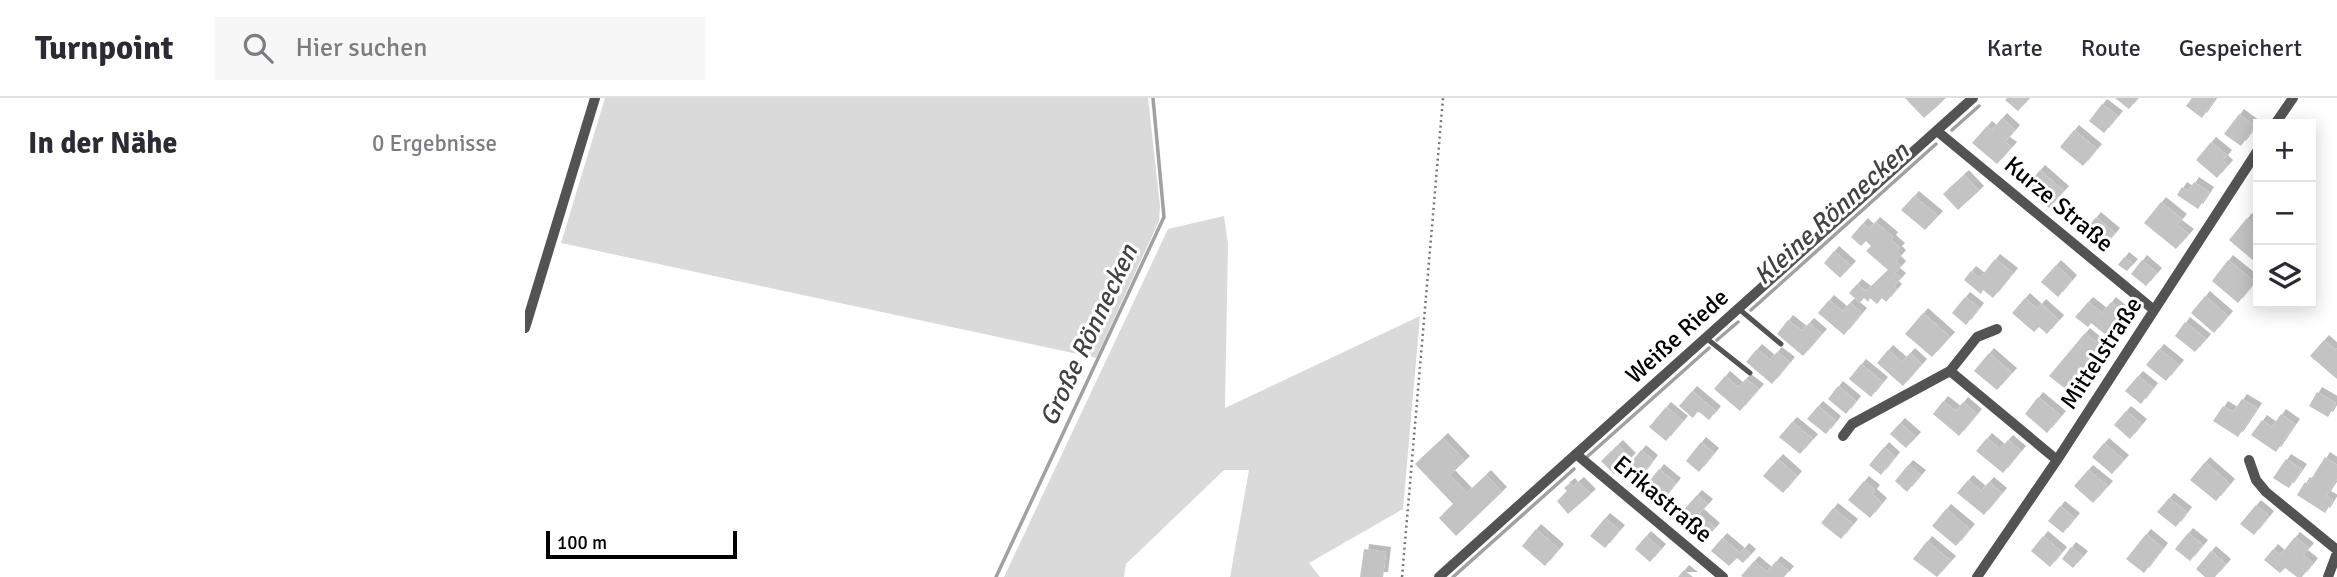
<!DOCTYPE html>
<html lang="de">
<meta charset="utf-8">
<style>
body{margin:0;font-family:Signika,sans-serif;background:#f7f7f7;color:#2b2b33}
.controls{position:absolute;right:21px;top:21px;display:grid;overflow:hidden;border-radius:0px;box-shadow:0 4px 18px #0003}
.controls button{width:63px;height:63px;display:grid;place-items:center;padding:0;border:0;border-bottom:2px solid #e1e1e2;background:#fff;color:#2b2b33;font:35px sans-serif}
.scale{position:absolute;left:21px;bottom:18px;width:191px;box-sizing:border-box;padding-left:7px;border:4px solid #000;border-top:0;font-size:19px;line-height:24px;white-space:nowrap;color:#000;-webkit-text-stroke:5px #fff;paint-order:stroke}
.list{margin:0;padding:0;list-style:none}
h2{display:flex;justify-content:space-between;align-items:center;height:91px;margin:0;padding:0 28px;font-size:30px}
h2 small{font-size:23px;font-weight:400;color:#7c7c81}
.icon{flex:none;width:38px;height:38px;fill:none;stroke:currentColor;stroke-width:2;stroke-linecap:round;stroke-linejoin:round}
.map{position:relative;flex:none;width:1812px;height:479px;overflow:hidden}
header{display:flex;align-items:center;gap:42px;box-sizing:border-box;height:98px;padding:0 35px;background:#fff;border-bottom:2px solid #e1e1e2}
header strong{font-size:33px}
nav{display:flex;gap:38px;margin-inline-start:auto;font-size:24px}
.search{width:490px;height:63px;background:#f7f7f7;display:flex;align-items:center;gap:18px;box-sizing:border-box;padding:0 24px;border-radius:0px;color:#7c7c81;font-size:26px}
main{display:flex}
aside{flex:1;background:#fff}
.map>svg:first-child{display:block}
</style>
<header>
<strong>Turnpoint</strong>
<div class="search"><svg class="icon" aria-label="search" viewBox="0 0 24 24"><circle cx="10" cy="10" r="6"/><path d="M15 15l6 6"/></svg>Hier suchen</div>
<nav><a>Karte</a><a>Route</a><a>Gespeichert</a></nav>
</header>
<main>
<aside>
<h2>In der Nähe<small>0 Ergebnisse</small></h2>
<ul class="list">
</ul>
</aside>
<div class="map">
<svg width="1812" height="479" viewBox="0 0 1812 479">
<defs>
<filter id="shadow"><feDropShadow dx="5" dy="-5" stdDeviation="0" flood-color="#0004"/></filter>
</defs>
<rect width="100%" height="100%" fill="#fff"/>
<path fill="#dadada" d="M80 0H623L635 108 634 123 571 260 36 145Z
M699 118 703 146 700 310 895 218 878 411 784 465 795 479H705L724 372H699L601 466 599 479H479L643 131Z"/>
<g fill="none" stroke-linecap="round" stroke-linejoin="round">
<path stroke="#a1a1a1" stroke-width="3.5" d="M1427 32 1454 8
M1226 212 1411 46
M1192 242 1213 224
M1063 358 1184 250
M471 479 639 119 628 0
M928 479 1049 371"/>
</g>
<path fill="#c3c3c3" filter="url(#shadow)" d="M1380 0H1415L1418 3 1399 20Z
M1482 0H1505L1493 13 1480 2Z
M1590 0H1613L1604 11Z
M1667 0H1688L1690 1 1677 20 1661 8Z
M1577 6 1593 18 1579 35 1564 23Z
M1714 16 1730 28 1716 48 1699 36Z
M1477 20 1490 32 1480 44 1487 49 1472 66 1447 45 1462 28 1467 32Z
M1549 32 1572 51 1558 68 1535 49Z
M1686 44 1702 57 1698 62 1703 67 1692 80 1671 62Z
M1515 72 1539 93 1524 110 1500 90Z
M1439 77 1454 93 1433 112 1418 96Z
M1669 84 1684 94 1673 111 1652 97 1657 89 1663 93Z
M1389 98 1413 118 1400 132 1376 112Z
M1636 104 1657 121 1652 127 1664 136 1651 151 1619 125Z
M1571 119 1590 135 1577 151 1558 135Z
M1722 120 1733 130 1727 140 1733 145V161L1730 164 1704 142Z
M1350 124 1368 139 1366 142 1375 150 1372 153 1376 157 1371 163 1376 168 1370 175 1376 180 1369 188 1372 191 1361 204 1357 200 1352 206 1345 200 1343 204 1339 200 1335 205 1324 195 1332 186 1341 193 1363 172 1341 153 1346 148 1341 143 1336 148 1326 139 1338 125 1344 131Z
M1309 153 1326 168 1315 180 1299 165Z
M1599 159 1608 166 1602 173 1593 167Z
M1470 161 1488 175 1468 200 1458 192 1456 196 1439 182 1446 173 1455 180Z
M1617 162 1632 175 1621 188 1606 176Z
M1703 162 1730 184 1713 205 1687 183Z
M1531 167 1547 182 1533 199 1516 184Z
M1680 198 1703 218 1689 235 1666 215Z
M1440 199 1454 210 1441 227 1427 215Z
M1500 200 1512 211 1516 206 1534 222 1522 236 1514 229 1509 234 1487 215Z
M1304 202 1317 213 1325 205 1337 215 1319 237 1293 215Z
M1563 204 1577 215 1586 204 1604 219 1586 241 1566 225 1563 229 1550 219Z
M1398 215 1425 239 1407 259 1380 236Z
M1263 222 1277 233 1284 225 1297 236 1278 258 1252 236Z
M1660 224 1681 241 1670 254 1650 238Z
M1560 235 1578 250 1542 292 1524 278Z
M1799 242 1810 252 1812 250V281L1785 258Z
M1232 251 1245 262 1252 254 1265 264 1247 286 1221 264Z
M1634 251 1654 267 1641 283 1621 267Z
M1363 252 1377 264 1385 255 1397 266 1378 288 1352 265Z
M1464 255 1487 275 1472 292 1449 273Z
M1336 266 1358 284 1346 299 1324 281Z
M1200 278 1213 289 1221 281 1234 291 1215 313 1189 291Z
M1613 278 1628 290 1616 306 1600 293Z
M1313 288 1331 303 1321 316 1303 301Z
M1167 293 1191 313 1184 322 1173 313 1168 320 1154 308Z
M1792 294 1811 305 1803 319 1784 308Z
M1513 299 1536 318 1522 335 1500 316Z
M1717 301 1732 310 1713 339 1688 323 1698 308 1708 314Z
M1418 303 1431 313 1438 304 1452 316 1434 338 1408 316Z
M1293 308 1311 323 1301 336 1282 321Z
M1141 309 1158 323 1141 343 1124 329Z
M1601 313 1617 326 1605 341 1589 327Z
M1756 316 1770 326 1751 354 1726 337 1737 322 1747 329Z
M1267 324 1288 341 1275 356 1254 339Z
M1375 325 1391 339 1381 350 1365 336Z
M918 340 940 363 925 377 942 395 961 377 977 394 931 438 914 420 928 406 890 366Z
M1462 340 1475 351 1483 342 1496 353 1478 375 1451 353Z
M1176 344 1189 355 1174 374 1161 363Z
M1579 345 1599 362 1587 376 1567 359Z
M1093 347 1106 360 1089 376 1076 363Z
M1359 349 1370 359 1356 377 1344 367Z
M1116 352 1128 362 1117 377 1104 367Z
M1800 359 1812 367V381L1801 398 1808 402 1800 415 1772 397 1780 384 1783 386Z
M1253 361 1272 378 1258 395 1238 378Z
M1761 361 1777 371 1764 390 1748 380Z
M1680 364 1705 386 1691 403 1665 382Z
M1383 367 1396 377 1382 394 1370 383Z
M1134 371 1151 385 1132 409 1115 395Z
M1563 372 1583 388 1568 405 1549 388Z
M1443 382 1456 393 1464 384 1477 395 1459 417 1432 395Z
M1339 383 1350 392 1347 396 1357 405 1345 420 1323 402Z
M1054 384 1066 396 1043 416 1032 403 1042 393 1039 390 1045 385 1048 389Z
M1172 397 1183 406 1174 416 1190 430 1181 440 1172 432 1167 438 1149 423Z
M1644 400 1662 414 1651 429 1632 414Z
M1731 407 1744 418 1729 437 1715 426Z
M1535 408 1550 420 1538 435 1523 423Z
M1308 410 1328 426 1316 441 1296 425Z
M1421 411 1445 431 1431 448 1407 428Z
M1080 420 1095 432 1080 450 1065 438Z
M1011 431 1034 451 1020 468 997 448Z
M1663 435 1678 447 1665 463 1650 451Z
M1621 436 1638 450 1619 475 1601 461Z
M1121 438 1136 451 1125 464 1110 451Z
M1518 438 1537 454 1525 469 1506 453Z
M1770 439 1784 450 1778 457 1788 465 1777 479H1772L1760 470 1755 475 1739 462 1748 451 1755 457Z
M1197 440 1215 455 1219 450 1226 456 1218 465 1212 460 1204 468 1186 453Z
M1402 443 1426 463 1412 479 1388 461Z
M1546 449 1558 458 1548 470 1537 461Z
M839 451 861 454 858 479H835Z
M1686 453 1701 466 1690 479H1680L1671 471Z
M1229 463 1242 474 1251 463 1264 473 1259 479H1218L1216 478Z
M1159 472 1168 479H1153Z"/>
<g fill="none" stroke-linecap="round" stroke-linejoin="round">
<path stroke="#757575" stroke-width="2.5" stroke-dasharray="2 3.5" stroke-linecap="butt" d="M877 479 918 0"/>
<path stroke="#535353" stroke-width="5" d="M1214 211 1256 246
M1181 240 1225 275"/>
<path stroke="#535353" stroke-width="10" d="M1750 26 1768 0
M1412 33 1629 212
M0 230 70 0
M1472 231 1452 239 1425 273 1532 362
M1318 338 1327 326 1425 273
M1051 356 1198 479
M1724 362 1731 382 1741 394 1812 452
M914 479 1448 0
M1452 479 1532 362 1733 52
M1803 479 1812 455"/>
</g>
<g text-anchor="middle" stroke-width="6" stroke-linejoin="round" paint-order="stroke">
<g font-size="24" fill="#000" stroke="#fff">
<text transform="translate(1534 106) rotate(40)" y="8">Kurze Straße</text>
<text transform="translate(1152 238) rotate(-42)" y="8">Weiße Riede</text>
<text transform="translate(1576 255) rotate(-57)" y="8">Mittelstraße</text>
<text transform="translate(1138 401) rotate(40)" y="8">Erikastraße</text>
</g>
<g font-size="26" font-style="italic" fill="#424242" stroke="#fff">
<text transform="translate(1306 115) rotate(-42)" y="9">Kleine Rönnecken</text>
<text transform="translate(563 237) rotate(-65)" y="9">Große Rönnecken</text>
</g>
</g>
</svg>
<div class="controls">
<button>+</button>
<button>−</button>
<button><svg class="icon" aria-label="layers" viewBox="0 0 24 24"><path d="M12 4l9 5-9 5-9-5zM3 14l9 5 9-5"/></svg></button>
</div>
<div class="scale">100 m</div>
</div>
</main>
